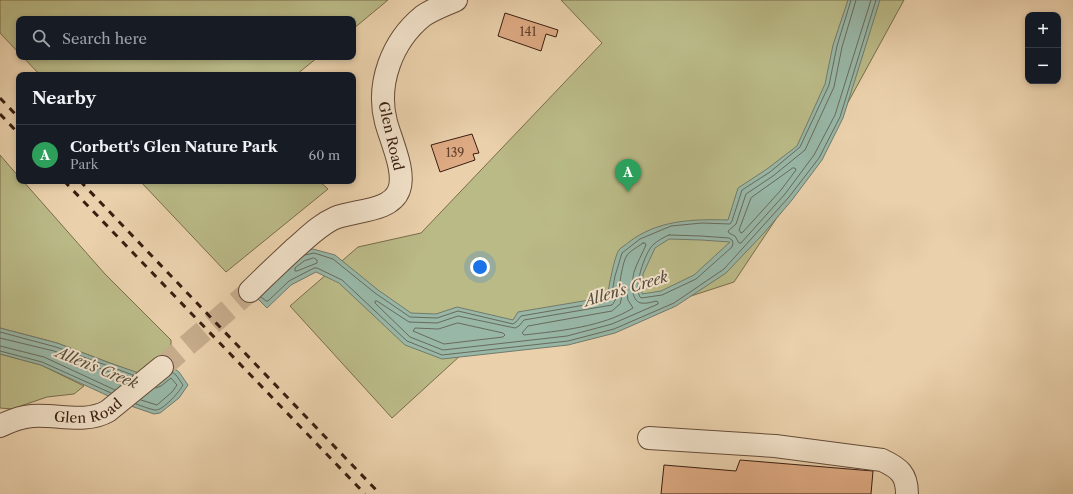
<!DOCTYPE html>
<meta charset="utf-8">
<style>
body{margin:0;font-family:"Libre Caslon Text",serif;background:#20242c;color:#f1f3f6}
.controls{position:absolute;right:12px;top:12px;display:grid;overflow:hidden;border-radius:8px;box-shadow:0 2px 6px #0003}
.controls button{width:36px;height:36px;display:grid;place-items:center;padding:0;border:0;border-bottom:1px solid #363941;background:#171b24;color:#f1f3f6;font:20px sans-serif}
.you{position:absolute;left:480px;top:267px;width:14px;height:14px;margin:-10px;border:3px solid #fff;border-radius:50%;background:#1a73e8;box-shadow:0 0 0 6px #1a73e833}
.badge{display:grid;place-items:center;width:26px;height:26px;border-radius:50%;background:#c59692;color:#fff;font-size:13px;font-weight:700}
.pin{position:absolute;translate:-50% -33px;filter:drop-shadow(0 1px 2px #0008)}
.pin::after{content:'';position:absolute;top:21px;width:14px;height:12px;background:inherit;clip-path:polygon(0 0,100% 0,50% 100%)}
.list{margin:0;padding:0;list-style:none}
h2{display:flex;justify-content:space-between;align-items:center;height:52px;margin:0;padding:0 16px;font-size:17px}
h2 small{font-size:13px;font-weight:400;color:#9ea1a6}
.list li{display:grid;grid-template-columns:26px 1fr auto;gap:12px;align-items:center;box-sizing:border-box;height:60px;padding:0 16px;border-top:1px solid #363941}
.list b{display:block;font-size:15px;white-space:nowrap}
.list p{margin:0;font-size:13px;white-space:nowrap;color:#9ea1a6}
.list em{font-size:13px;font-style:normal;color:#9ea1a6}
.icon{flex:none;width:22px;height:22px;fill:none;stroke:currentColor;stroke-width:2;stroke-linecap:round;stroke-linejoin:round}
.map{position:relative;flex:none;width:1073px;height:494px;overflow:hidden}
.search{position:absolute;background:#171b24;box-shadow:0 2px 6px #0003;left:16px;top:16px;width:340px;height:44px;display:flex;align-items:center;gap:10px;box-sizing:border-box;padding:0 14px;border-radius:8px;color:#9ea1a6;font-size:15px}
.panel{position:absolute;background:#171b24;box-shadow:0 2px 6px #0003;left:16px;top:72px;width:340px;height:112px;border-radius:8px}
.map>svg:first-child{display:block}
</style>
<div class="map">
<svg width="1073" height="494" viewBox="0 0 1073 494">
<rect width="100%" height="100%" fill="#ead1ac"/>
<filter id="stains"><feTurbulence type="fractalNoise" baseFrequency=".005" numOctaves="4"/><feColorMatrix values="0 0 0 0 .2 0 0 0 0 .09 0 0 0 0 .02 0 0 0 .5 -.17"/></filter>
<radialGradient id="worn" r=".72"><stop offset=".6" stop-color="#630" stop-opacity="0"/><stop offset="1" stop-color="#630" stop-opacity=".3"/></radialGradient>
<path fill="#baba87" stroke="#7a6c4c" d="M0 0H388L353 29V19H19V53L0 33Z
M561 0H904L822 150 734 282 602 325 461 355 392 418 290 306 358 247 421 233 602 43Z
M23 57H318L296 75H40Z
M0 155 19 177V181H23L105 274 171 340V366L155 380 57 343 0 328Z
M140 181H319L328 189 226 272Z
M0 354 41 365 84 386 74 394 47 397 12 409 0 408Z"/>
<path fill="#98b7a7" stroke="#727a6b" fill-rule="evenodd" d="M848 0H880L843 118 822 160 792 200 764 233 726 273 676 306 615 333 568 345 442 359 405 345 339 283 316 272 291 285 267 308 252 293 299 253 313 249 335 255 378 290 411 313 436 314 457 307 513 320 518 312 607 297C609 287 614 257 619 250 621 247 626 245 629 242 658 220 692 219 728 220L738 188 767 169 797 146 825 84 833 45ZM669 239 701 240 730 242 694 275 661 291 642 294 643 274 655 248Z
M0 328 57 343 107 362 156 379 171 366 179 372 188 385 179 398 160 413 154 414 128 405 41 365 0 354Z"/>
<g fill="none" stroke-linecap="round" stroke-linejoin="round">
<path stroke="#686a5c" stroke-width="1" d="M856 0 842 47 834 87 805 150 773 176 746 194 736 224 728 231 729 233 735 236 739 243H741L785 194 814 155 835 115 871 0
M793 168H795L796 170 781 190 743 232 741 233 739 230 751 198Z
M669 235 701 236 729 238 732 240 733 243 732 247 696 279 662 295 641 298C632 290 645 252 653 245 657 241 664 237 669 235Z
M643 243H645L646 245C642 254 637 263 634 272 632 280 630 301 641 303 646 304 652 302 656 301L658 302V304L612 324 567 336 443 350 410 337 375 303V301H377L409 322 437 323 458 316 515 328 519 326 524 320 612 305C620 297 620 269 626 257 629 251 638 247 643 243Z
M305 255 314 253 333 259 375 293 410 317 437 318 458 311 513 324 516 322 521 316 608 301 611 298 615 276 622 253 640 239 671 226 702 223 730 224 732 221 742 190 770 172 800 147 829 85 837 46 851 0
M314 258 317 260V263L297 271H295V268L304 261Z
M623 292 627 293 628 300 633 308C603 327 559 331 524 335L522 333 528 326 612 311 620 304Z
M261 297 266 301H268L289 281 314 268H317L342 280 407 341 442 355 568 341 614 329 674 303 724 269 789 197 819 158 840 117 876 0
M458 323 503 333 505 335 503 337 444 344 413 331 415 328 438 329Z
M0 332 56 347 133 375
M0 338 54 351 128 379
M0 346 44 357 115 390
M0 351 42 362 111 393
M141 400 157 405 172 392 177 385 171 378 161 386 156 388
M136 404C142 406 149 409 155 410 163 411 180 391 183 385L176 375 172 372"/>
</g>
<path fill="#deaa83" stroke="#391e10" d="M505 13 558 30 556 37 546 34 541 51 498 36Z
M472 134 479 153 473 154 475 160 440 172 431 145Z
M740 460 873 471 871 494H661L664 465 736 471Z"/>
<g fill="none" stroke-linecap="round" stroke-linejoin="round">
<path stroke="#c7ad8d" stroke-width="22" stroke-dasharray="22 11" stroke-linecap="butt" d="M162 367 250 291"/>
<defs>
<g id="minor">
<path d="M250 291C264 277 279 263 294 249 307 238 319 225 335 218 354 210 391 212 399 190 406 172 391 141 386 122 376 84 392 41 423 16 433 9 445 5 456 0"/>
<path id="s1" d="M0 426C10 421 21 417 32 416 57 414 86 424 108 411L162 367"/>
<path d="M649 438 775 446 882 460C899 468 907 474 907 494"/>
</g>
</defs>
<use href="#minor" stroke="#654b37" stroke-width="24"/>
<use href="#minor" stroke="#f1e1c9" stroke-width="22"/>
<path stroke="#391e10" stroke-width="3" stroke-dasharray="7 7" stroke-linecap="butt" d="M0 98 19 118
M0 114 19 134
M64 181 365 494
M80 181 380 494"/>
</g>
<g text-anchor="middle" stroke-width="4" stroke-linejoin="round" paint-order="stroke">
<g font-size="12" fill="#62412d">
<text x="528" y="36">141</text>
<text x="455" y="157">139</text>
</g>
<g font-size="14" fill="#391e10" stroke="#f1e1c9">
<text transform="translate(391 136) rotate(77)" y="5">Glen Road</text>
<text dy="5" stroke="none"><textPath href="#s1" startOffset="91">Glen Road</textPath></text>
</g>
<g font-size="15" font-style="italic" fill="#564c3d" stroke="#f1e1c9">
<text transform="translate(626 289) rotate(-17)" y="5">Allen's Creek</text>
<text transform="translate(97 368) rotate(22)" y="5">Allen's Creek</text>
</g>
</g>
<rect width="100%" height="100%" filter="url(#stains)"/>
<rect width="100%" height="100%" fill="url(#worn)"/>
</svg>
<div class="controls">
<button>+</button>
<button>−</button>
</div>
<div class="you"></div>
<div class="pin badge" style="left:628px;top:192px;background:#2e9e5b">A</div>
<div class="search"><svg class="icon" aria-label="search" viewBox="0 0 24 24"><circle cx="10" cy="10" r="6"/><path d="M15 15l6 6"/></svg>Search here</div>
<section class="panel">
<h2>Nearby<small></small></h2>
<ul class="list">
<li><span class="badge" style="background:#2e9e5b">A</span><div><b>Corbett's Glen Nature Park</b><p>Park</p></div><em>60 m</em></li>
</ul>
</section>
</div>
